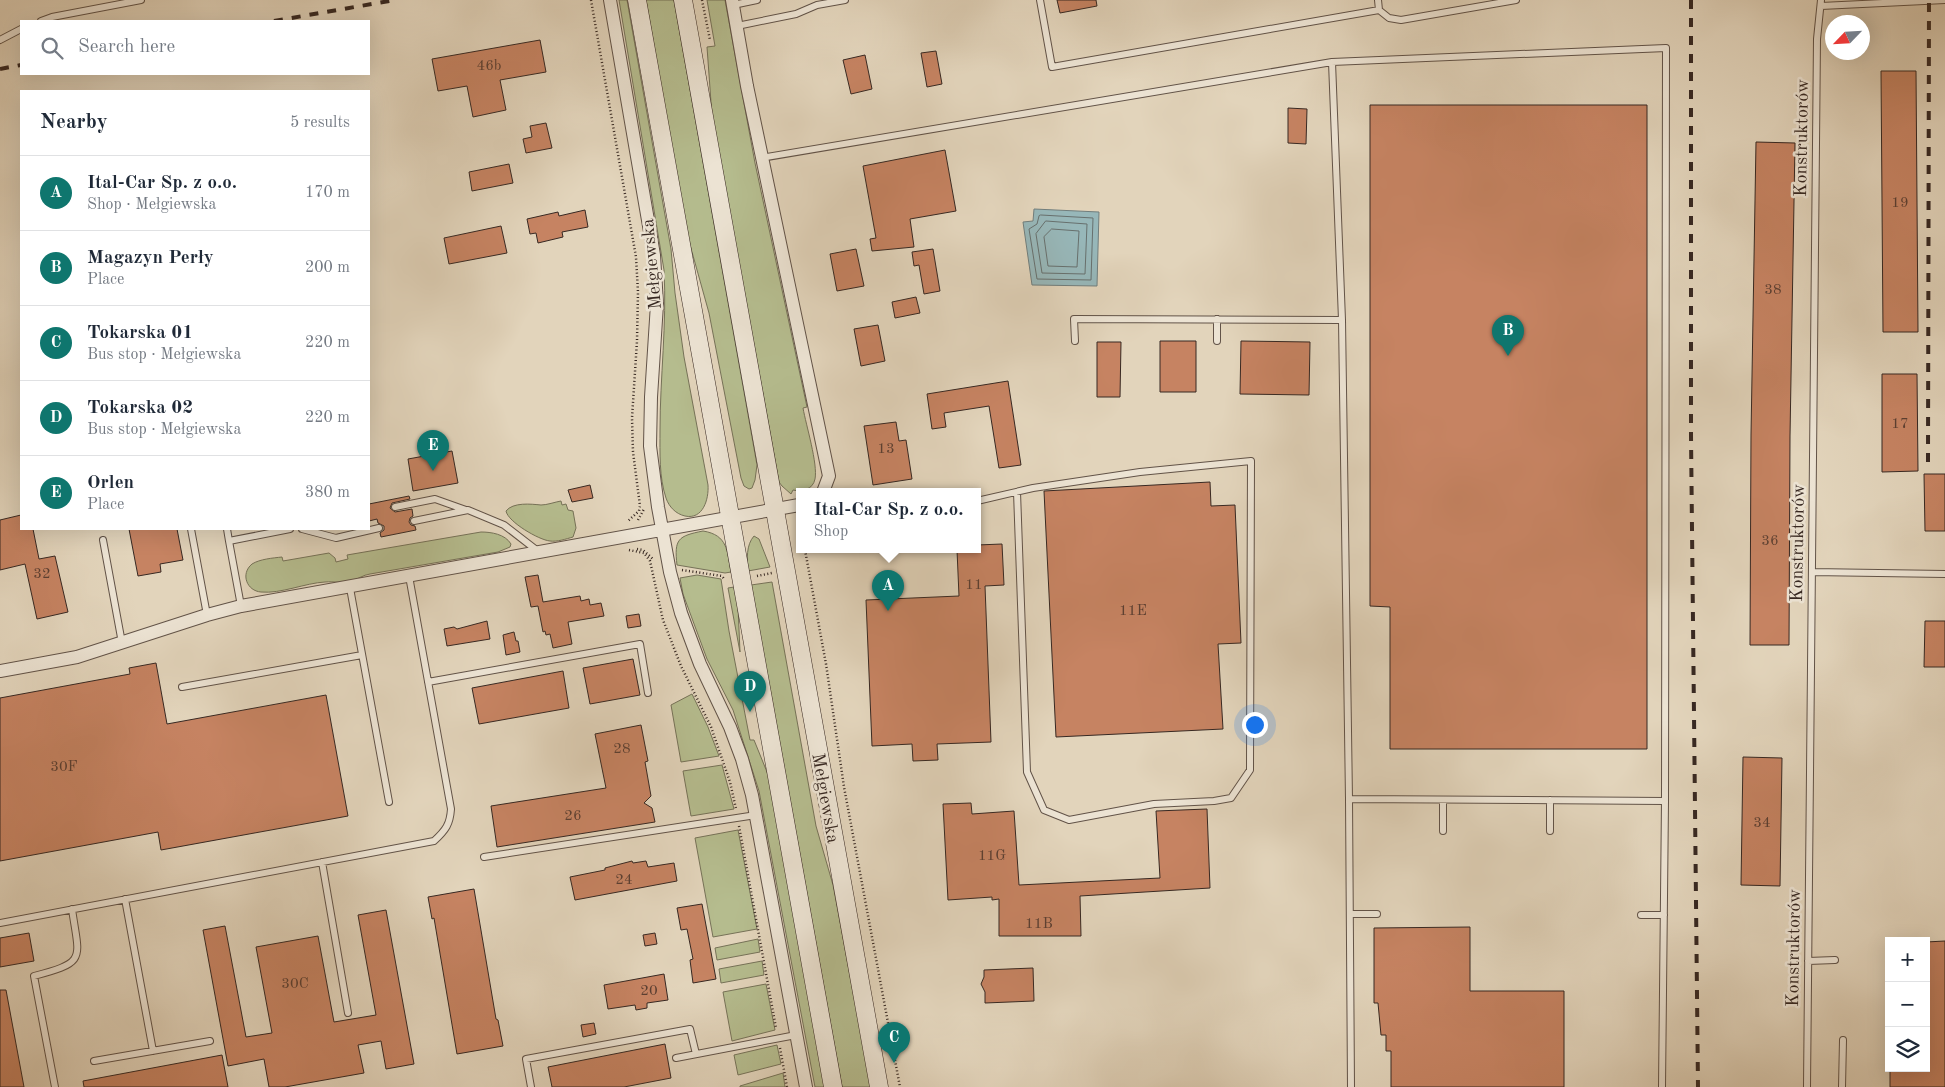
<!DOCTYPE html>
<meta charset="utf-8">
<style>
body{margin:0;font-family:"Old Standard TT",serif;background:#f2f2f3;color:#1f2937}
.controls{position:absolute;right:15px;bottom:15px;display:grid;overflow:hidden;border-radius:0px;box-shadow:0 5px 20px #0002}
.controls button{width:45px;height:45px;display:grid;place-items:center;padding:0;border:0;border-bottom:1px solid #e0e1e3;background:#fff;color:#1f2937;font:25px sans-serif}
.compass{position:absolute;left:1825px;top:15px;width:45px;height:45px;border-radius:50%;background:#fff;box-shadow:0 5px 20px #0002;rotate:245deg}
.you{position:absolute;left:1254px;top:724px;width:18px;height:18px;margin:-12px;border:4px solid #fff;border-radius:50%;background:#1a73e8;box-shadow:0 0 0 8px #1a73e833}
.badge{display:grid;place-items:center;width:32px;height:32px;border-radius:50%;background:#0f766e;color:#fff;font-size:16px;font-weight:700}
.pin{position:absolute;translate:-50% -41px;filter:drop-shadow(0 1px 2px #0008)}
.pin::after{content:'';position:absolute;top:26px;width:18px;height:15px;background:inherit;clip-path:polygon(0 0,100% 0,50% 100%)}
.popup{position:absolute;left:796px;top:488px;width:185px;height:65px;box-sizing:border-box;display:grid;place-content:center;border-radius:0px;background:#fff;filter:drop-shadow(0 1px 4px #0005);font-size:16px;white-space:nowrap;color:#747a83}
.popup b{font-size:19px;color:#1f2937}
.popup::after{content:'';position:absolute;left:50%;top:100%;margin-left:-10px;border:10px solid transparent;border-top-color:#fff}
.list{margin:0;padding:0;list-style:none}
h2{display:flex;justify-content:space-between;align-items:center;height:65px;margin:0;padding:0 20px;font-size:21px}
h2 small{font-size:16px;font-weight:400;color:#747a83}
.list li{display:grid;grid-template-columns:32px 1fr auto;gap:15px;align-items:center;box-sizing:border-box;height:75px;padding:0 20px;border-top:1px solid #e0e1e3}
.list b{display:block;font-size:19px;white-space:nowrap}
.list p{margin:0;font-size:16px;white-space:nowrap;color:#747a83}
.list em{font-size:16px;font-style:normal;color:#747a83}
.icon{flex:none;width:28px;height:28px;fill:none;stroke:currentColor;stroke-width:2;stroke-linecap:round;stroke-linejoin:round}
.map{position:relative;flex:none;width:1945px;height:1087px;overflow:hidden}
.search{position:absolute;background:#fff;box-shadow:0 5px 20px #0002;left:20px;top:20px;width:350px;height:55px;display:flex;align-items:center;gap:12px;box-sizing:border-box;padding:0 18px;border-radius:0px;color:#747a83;font-size:19px}
.panel{position:absolute;background:#fff;box-shadow:0 5px 20px #0002;left:20px;top:90px;width:350px;height:440px;border-radius:0px}
.map>svg:first-child{display:block}
</style>
<div class="map">
<svg width="1945" height="1087" viewBox="0 0 1945 1087">
<rect width="100%" height="100%" fill="#e2d4bb"/>
<filter id="stains"><feTurbulence type="fractalNoise" baseFrequency=".004" numOctaves="4"/><feColorMatrix values="0 0 0 0 .2 0 0 0 0 .09 0 0 0 0 .02 0 0 0 .5 -.17"/></filter>
<radialGradient id="worn" r=".72"><stop offset=".6" stop-color="#630" stop-opacity="0"/><stop offset="1" stop-color="#630" stop-opacity=".3"/></radialGradient>
<path fill="#b5bc8e" stroke="#767258" d="M619 0H627L671 249 675 293 684 357 708 485C709 499 703 520 685 516 676 514 669 507 666 498 659 477 660 453 660 430 660 377 667 324 664 270Z
M646 0H674L757 465 755 480 752 488 749 489 744 486 741 478 709 313 687 234Z
M707 0H725L755 163 807 407 803 408C806 425 818 464 815 479 813 490 801 492 793 490L791 494 782 486 779 482 712 116 707 47 715 46Z
M561 501 562 505 566 504 568 510 573 511 576 528 573 537C566 539 557 542 550 541 539 540 508 522 506 511 513 502 531 504 541 505 547 505 555 502 561 501Z
M703 531C728 535 727 551 731 572L725 573 677 565C674 539 678 536 703 531Z
M481 532C491 532 505 534 511 544L510 547 498 552 370 574C363 575 358 579 352 581 344 584 334 581 325 582 305 583 281 594 261 592 247 591 240 574 252 564 260 559 273 558 282 557L283 561 329 553 335 558 336 562 348 559 347 555Z
M754 536 759 539 770 567 748 571C747 559 746 545 754 536Z
M697 575 721 579 729 631 750 740H754L769 777 825 1087H815L759 791 733 710 707 659 683 594 680 578Z
M772 582 816 826 833 885 871 1087H842L751 585Z
M734 587 738 607 740 652 728 588Z
M692 694 708 727 719 756 681 762 671 705Z
M722 765 734 809 691 816 683 771Z
M738 830 757 929 713 937 695 838Z
M758 939 760 952 717 960 715 948Z
M762 961 764 975 721 983 719 969Z
M766 984 775 1030 732 1041 723 992Z
M777 1045 781 1064 738 1075 734 1055Z
M783 1073 785 1087H740V1086Z"/>
<path fill="#97b7b9" stroke="#717e7d" d="M1034 209 1099 212 1097 286 1032 285 1023 222 1033 221Z"/>
<g fill="none" stroke-linecap="round" stroke-linejoin="round">
<path stroke="#67706e" stroke-width="1" d="M1041 215 1093 218 1091 280 1037 279 1029 229 1037 224 1039 216Z
M1046 221 1087 224 1085 274 1042 273 1036 234Z
M1052 229 1079 231 1077 267 1048 266 1044 237Z"/>
</g>
<path fill="#c68362" stroke="#372822" d="M1057 0H1096L1097 6 1060 13Z
M540 40 546 72 500 80 506 110 473 117 467 86 438 91 432 59Z
M936 51 942 84 927 87 921 53Z
M865 55 872 89 851 94 843 60Z
M1881 71H1916L1918 332H1883Z
M1370 105H1647V749H1390V607L1370 606Z
M1288 108 1307 109 1306 144 1288 143Z
M546 123 552 148 526 153 523 139 532 137 530 126Z
M1756 142 1795 143 1790 436 1789 645H1750L1751 435Z
M945 150 956 211 910 219 914 247 872 251 870 239 876 238 863 166Z
M509 164 513 183 472 191 469 172Z
M585 210 588 227 562 232 563 237 538 243 536 233 530 234 527 219 558 212 559 216Z
M501 226 507 253 449 264 444 238Z
M856 249 864 286 837 291 830 254Z
M933 249 940 291 924 294 919 265 914 266 912 252Z
M916 297 920 313 895 318 892 302Z
M878 325 885 361 861 366 854 329Z
M1160 341H1196V392H1160Z
M1241 341 1310 342 1309 395 1240 394Z
M1097 342H1121L1120 397H1097Z
M1882 374H1917L1918 471 1882 472Z
M1008 381 1021 465 999 468 989 406 944 413 946 427 932 429 927 394Z
M896 422 899 441 906 440 912 479 873 485 864 426Z
M452 451 458 483 413 491 408 459Z
M1924 474H1945V531H1925Z
M1210 482 1211 506 1235 505 1241 643 1218 644 1223 729 1056 737 1044 491Z
M590 485 593 498 572 502 568 490Z
M409 496 410 499 392 503 390 508 395 512 412 509 413 516 410 518 409 522 411 525 415 526 416 530 381 537 380 533 384 530V526L378 523 377 519 369 521V504Z
M21 515V529H33L39 559 55 556 68 612 37 619 25 564 0 570V520Z
M129 529H177L183 560 160 564 161 572 138 576Z
M1002 544 1004 585 985 586 991 742 937 744 938 760 913 761 912 744 872 746 866 600 959 596 957 550H977V545Z
M538 575 543 602 580 596 581 601 589 599 590 605 601 603 604 616 568 622 572 644 553 648 550 634 546 635 545 631 543 632 538 606 531 607 525 577Z
M639 614 641 626 628 628 626 616Z
M487 621 490 639 447 646 444 629 454 627 457 629Z
M1925 621H1945V667H1924Z
M514 632 516 641H518L520 652 506 655 503 635Z
M633 659 640 695 590 704 583 668Z
M156 663 167 724 326 695 348 816 161 850 158 832 0 861V698L130 674 129 668Z
M563 671 569 708 479 724 472 688Z
M641 725 648 761 645 762 651 796 644 803 652 808 655 822 497 847 491 806 606 788 595 734Z
M1743 757 1782 758 1780 886 1741 885Z
M971 803 972 814 1014 811 1019 885 1160 878 1156 811 1207 809 1210 888 1080 896 1081 936H999V899L992 900V897L948 900 943 804Z
M632 861 633 863 646 861 648 867 674 863 677 881 575 900 570 877 605 870V868Z
M474 889 496 1019 498 1020 503 1046 457 1054 434 918 432 919 428 897Z
M702 904 716 979 693 983 690 960 693 959 687 929 681 930 677 908Z
M386 910 414 1064 386 1069 381 1041 358 1045 364 1073 285 1087H269L264 1059 228 1066 203 930 225 926 246 1037 272 1033 256 947 318 936 334 1022 376 1015 358 915Z
M1470 927V991H1564V1087H1391V1051H1386V1035H1381L1378 1003H1374V928Z
M29 933 34 961 0 967V938Z
M655 933 657 944 645 946 643 935Z
M1945 941V1087H1890V1068H1926V942Z
M1033 968 1034 1001 985 1003V992L981 984 984 977V970Z
M664 974 668 1000 647 1003V1008L636 1010 635 1005 608 1009 604 985Z
M0 990H6L24 1087H0Z
M594 1023 596 1034 583 1037 581 1025Z
M665 1044 671 1078 624 1087H552L548 1067Z
M222 1055 228 1087H84L83 1081Z"/>
<g fill="none" stroke-linecap="round" stroke-linejoin="round">
<defs>
<path id="lane" d="M1040 0 1052 67 1379 10 1378 0
M733 5 757 0
M1821 6 1945 0
M1379 10 1389 18 1401 20 1516 0
M41 21 52 17 141 0
M737 26 796 14 817 5 845 0
M0 40 21 29
M1332 62 1342 320 1349 799
M761 158 1332 62 1666 48 1665 801
M1217 319V341
M1075 341 1074 319 1342 320
M977 501 1033 488 1140 472 1251 461 1250 770 1231 798 1214 801 1154 804 1069 820 1044 810 1027 772 1017 492
M395 507 435 499 466 510
M414 521 468 510 504 525 539 552
M191 529 207 615
M227 529 229 541 290 529
M302 529 336 538 379 528
M103 540 122 643
M229 541 241 606
M1812 572 1945 574
M350 588 389 802
M428 682 640 644 648 693
M182 687 362 655
M1443 831V800
M1550 831V800
M484 857 756 815
M322 862 348 1013
M125 899 153 1051
M1350 914H1377
M1641 915H1664
M0 923 434 841C446 830 450 824 451 809L409 576
M1808 961 1835 960
M676 1058 796 1035
M94 1061 210 1041
M55 1087 34 976C88 962 79 959 72 909
M531 1087 526 1059 690 1029 696 1054
M1351 1087 1349 799 1665 801 1662 1087
M1807 1087 1817 39 1821 0
M1842 1087 1843 1040"/>
<path id="street" d="M610 0 654 255 657 304 651 397 650 446 658 507 670 572 681 613 700 664 730 727 742 759 752 795 806 1087
M732 0 747 86 829 476 823 492
M0 671 77 657 207 615 241 606 799 505"/>
<path id="secondary" d="M637 0 833 1087
M683 0 879 1087"/>
</defs>
<use href="#lane" stroke="#625348" stroke-width="8"/>
<use href="#street" stroke="#625348" stroke-width="14"/>
<use href="#secondary" stroke="#372822" stroke-width="19"/>
<path stroke="#372822" stroke-width="2.5" stroke-dasharray="1 2.5" stroke-linecap="butt" d="M591 0 636 257 638 292 637 341 632 418 633 452 640 506 639 511 628 521
M702 0 710 40
M638 520 644 509
M637 549 643 550 653 559
M629 550 644 553 650 561 663 620 681 666 711 727 730 782 736 809
M805 550 826 664 844 787 900 1087
M682 570 722 576 724 579
M757 576 772 573
M739 826 776 1028
M780 1048 787 1087"/>
<use href="#lane" stroke="#ece3d3" stroke-width="6"/>
<use href="#street" stroke="#ece3d3" stroke-width="12"/>
<use href="#secondary" stroke="#ece3d3" stroke-width="18"/>
<path stroke="#372822" stroke-width="4" stroke-dasharray="9 9" stroke-linecap="butt" d="M1691 0V436L1698 1087
M274 21 395 0
M0 69 21 65
M1928 462 1929 0"/>
</g>
<g text-anchor="middle" stroke-width="5" stroke-linejoin="round" paint-order="stroke">
<g font-size="15" fill="#5b3f32">
<text x="489" y="70">46b</text>
<text x="1900" y="207">19</text>
<text x="1773" y="294">38</text>
<text x="1900" y="428">17</text>
<text x="886" y="453">13</text>
<text x="1770" y="545">36</text>
<text x="42" y="578">32</text>
<text x="974" y="589">11</text>
<text x="1133" y="615">11E</text>
<text x="622" y="753">28</text>
<text x="64" y="771">30F</text>
<text x="573" y="820">26</text>
<text x="1762" y="827">34</text>
<text x="992" y="860">11G</text>
<text x="624" y="884">24</text>
<text x="1039" y="928">11B</text>
<text x="295" y="988">30C</text>
<text x="649" y="995">20</text>
</g>
<g font-size="18" fill="#372822" stroke="#ece3d3">
<text transform="translate(1801 138) rotate(-89)" y="6">Konstruktorów</text>
<text transform="translate(651 264) rotate(-95)" y="6">Mełgiewska</text>
<text transform="translate(1797 543) rotate(-89)" y="6">Konstruktorów</text>
<text transform="translate(826 798) rotate(80)" y="6">Mełgiewska</text>
<text transform="translate(1793 948) rotate(-89)" y="6">Konstruktorów</text>
</g>
</g>
<rect width="100%" height="100%" filter="url(#stains)"/>
<rect width="100%" height="100%" fill="url(#worn)"/>
</svg>
<div class="controls">
<button>+</button>
<button>−</button>
<button><svg class="icon" aria-label="layers" viewBox="0 0 24 24"><path d="M12 4l9 5-9 5-9-5zM3 14l9 5 9-5"/></svg></button>
</div>
<svg class="compass" viewBox="-18 -18 36 36"><path d="M0-13l5 13h-10z" fill="#e53935"/><path d="M0 13l5-13h-10z" fill="#747a83"/></svg>
<div class="you"></div>
<div class="pin badge" style="left:888px;top:611px">A</div>
<div class="popup"><b>Ital-Car Sp. z o.o.</b>Shop</div>
<div class="pin badge" style="left:1508px;top:356px">B</div>
<div class="pin badge" style="left:894px;top:1063px">C</div>
<div class="pin badge" style="left:750px;top:712px">D</div>
<div class="pin badge" style="left:433px;top:471px">E</div>
<div class="search"><svg class="icon" aria-label="search" viewBox="0 0 24 24"><circle cx="10" cy="10" r="6"/><path d="M15 15l6 6"/></svg>Search here</div>
<section class="panel">
<h2>Nearby<small>5 results</small></h2>
<ul class="list">
<li><span class="badge">A</span><div><b>Ital-Car Sp. z o.o.</b><p>Shop · Mełgiewska</p></div><em>170 m</em></li>
<li><span class="badge">B</span><div><b>Magazyn Perły</b><p>Place</p></div><em>200 m</em></li>
<li><span class="badge">C</span><div><b>Tokarska 01</b><p>Bus stop · Mełgiewska</p></div><em>220 m</em></li>
<li><span class="badge">D</span><div><b>Tokarska 02</b><p>Bus stop · Mełgiewska</p></div><em>220 m</em></li>
<li><span class="badge">E</span><div><b>Orlen</b><p>Place</p></div><em>380 m</em></li>
</ul>
</section>
</div>
